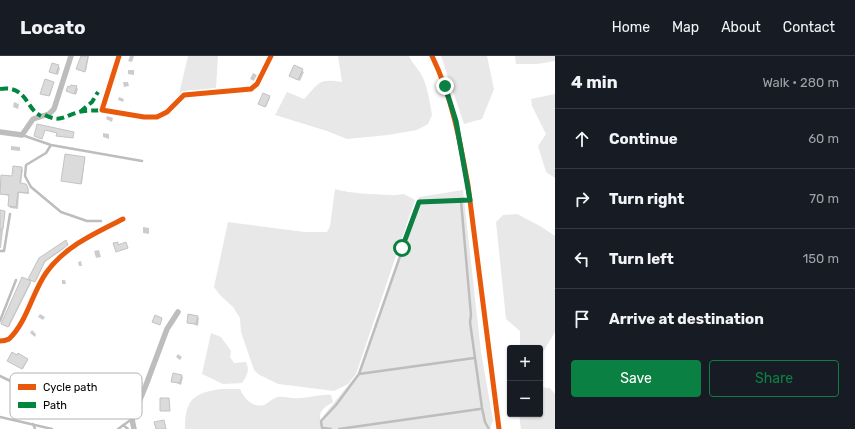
<!DOCTYPE html>
<meta charset="utf-8">
<style>
body{margin:0;font-family:Rubik,sans-serif;background:#242831;color:#f1f3f6}
.controls{position:absolute;right:12px;bottom:12px;display:grid;overflow:hidden;border-radius:4px;box-shadow:0 1px 3px #0004}
.controls button{width:36px;height:36px;display:grid;place-items:center;padding:0;border:0;border-bottom:1px solid #363941;background:#171b24;color:#f1f3f6;font:20px sans-serif}
.stop{position:absolute;width:12px;height:12px;margin:-9px;border:3px solid #0b8043;border-radius:50%;background:#fff}
.stop.end{background:#0b8043;border-color:#fff;box-shadow:0 1px 4px #0008}
.list{margin:0;padding:0;list-style:none}
h2{display:flex;justify-content:space-between;align-items:center;height:52px;margin:0;padding:0 16px;font-size:17px}
h2 small{font-size:13px;font-weight:400;color:#9ea1a6}
.list li{display:grid;grid-template-columns:26px 1fr auto;gap:12px;align-items:center;box-sizing:border-box;height:60px;padding:0 16px;border-top:1px solid #363941}
.list b{display:block;font-size:15px;white-space:nowrap}
.list em{font-size:13px;font-style:normal;color:#9ea1a6}
.actions{display:flex;gap:8px;padding:12px 16px}
.actions a{flex:1;padding:9px 0;border:1px solid #0b8043;border-radius:4px;text-align:center;font-size:14px;color:#0b8043}
.actions .main{background:#0b8043;color:#fff}
.icon{flex:none;width:22px;height:22px;fill:none;stroke:currentColor;stroke-width:2;stroke-linecap:round;stroke-linejoin:round}
.map{position:relative;flex:none;width:555px;height:373px;overflow:hidden}
header{display:flex;align-items:center;gap:24px;box-sizing:border-box;height:56px;padding:0 20px;background:#171b24;border-bottom:1px solid #363941}
header strong{font-size:19px}
nav{display:flex;gap:22px;margin-inline-start:auto;font-size:14px}
main{display:flex}
aside{flex:1;background:#171b24}
.map>svg:first-child{display:block}
</style>
<header>
<strong>Locato</strong>
<nav><a>Home</a><a>Map</a><a>About</a><a>Contact</a></nav>
</header>
<main>
<div class="map">
<svg width="555" height="373" viewBox="0 0 555 373">
<rect width="100%" height="100%" fill="#fff"/>
<path fill="#e8e8e8" d="M188 0H218L216 32 179 38Z
M338 0H409C413 9 420 14 423 22 428 33 430 47 432 59L428 68 417 74 388 79 347 83 327 75 275 59 287 36 304 43C319 27 318 22 342 26Z
M441 0H487L494 33 482 63 464 68Z
M515 0H555V5L537 8H516Z
M555 38V122L546 116 538 90 546 78 532 50 531 43Z
M335 133C353 138 372 138 391 139 395 140 400 138 403 138 407 139 411 142 415 144L356 318 348 328 334 335 278 328 258 318 254 314 241 276 240 262 233 251 220 239 214 231 228 166 305 176H327L330 170Z
M463 134 481 296 493 364 490 373H321L320 364 358 317 419 141Z
M517 158 540 170 555 180V276L540 301V292H520V275L506 263 496 166 503 159Z
M211 277 221 281 231 295 230 301 234 307 246 306C250 314 247 320 242 327L223 328 202 318Z
M540 331 550 332 555 338V373H521L519 358H540Z
M221 333H240C244 342 252 352 264 349 269 347 272 342 278 341 285 340 292 343 300 342 310 342 320 338 331 339L333 346C316 356 321 358 320 373H185C185 343 194 337 221 333Z"/>
<path fill="#0003" d="M81 0H89L86 15 78 14Z
M130 0H134L132 6 128 5Z
M58 10 60 12 58 19 50 16Z
M294 10 304 16 300 25 292 21Z
M128 14H134V19L128 18Z
M253 17 257 19 254 25 250 23Z
M54 26 50 40 42 38Z
M123 26H128L129 30 124 31Z
M76 31 78 33 76 39 68 35 71 32Z
M263 38 270 42 266 51 259 48Z
M119 41 124 43 123 46 118 44Z
M14 46 19 48 18 53 13 51Z
M107 60 113 62 112 66 106 63Z
M103 77 109 78V83L103 81Z
M11 90 20 91V95L11 94Z
M85 102 82 128 63 125H62Z
M21 112 23 113 21 128 28 131 29 138 19 137 18 153 10 152 9 150 10 140 0 138 2 120 13 121Z
M0 155 5 157 1 192H0Z
M143 171 149 172V178L143 177Z
M66 186 68 190 45 206 35 226 30 223 39 203Z
M99 194 101 201 96 202 94 195Z
M78 206 81 205 82 210H79Z
M23 222 31 227 9 271 2 268Z
M62 224H65L66 228H62Z
M40 258 45 261 43 264 38 261Z
M197 261 199 262 198 270 188 266Z
M32 274 36 278 35 281 30 277Z
M18 298 28 304 23 313 8 305Z
M178 298 182 301 180 304 176 301Z
M181 320 183 321 181 329 172 325Z
M137 325 143 327 141 332 136 329Z"/>
<path fill="#dbdbdb" stroke="#c3c3c3" d="M81 0H88L85 16 76 13Z
M52 7 59 9 56 18 49 16Z
M294 9 303 13 298 24 289 20Z
M45 23 54 26 49 40 40 38Z
M71 29 77 30 74 38 66 35 68 30 70 31Z
M263 37 270 40 265 51 258 48Z
M37 68 74 76 73 82 56 80 57 77 45 74 42 83 34 80Z
M65 98 85 101 81 128 61 125Z
M13 110 22 111 20 127 26 128 28 132V137L18 136 16 151 8 150 9 139 0 138 1 119 12 120Z
M0 154 5 155 3 173H0Z
M66 184 68 189 45 205 35 226 28 223 39 202Z
M118 186V189L126 186 128 192 116 196 113 187Z
M22 221 31 225 8 271 1 268Z
M188 258 198 260 196 268 187 267Z
M155 259 162 262 160 269 152 266Z
M12 296 17 299 18 297 28 303 22 313 7 305Z
M173 317 182 319 180 327 171 326Z
M160 342H169L170 355H160Z
M164 364 166 373H156L154 366Z"/>
<g fill="none" stroke-linecap="round" stroke-linejoin="round">
<path stroke="#bdbdbd" stroke-width="2.5" d="M22 79 51 89 142 105
M51 89 46 97 26 109 25 120 31 131 61 156 87 165H101
M461 145 471 259 470 266 482 352 485 366 489 373
M0 195H4L10 158
M0 265 16 224
M359 318 474 302
M0 320 25 332 34 325
M0 361 52 373
M33 368 35 373
M123 369 128 373
M323 372 331 373
M118 373 132 363
M322 373 321 365 336 349 359 318 419 146 469 144
M339 373 480 353"/>
<path stroke="#bdbdbd" stroke-width="5.5" d="M119 0 102 54 144 61H157L167 56 184 39 251 33 257 28 271 0
M0 76 22 79 33 63 49 58 54 53 71 0
M0 285C3 285 7 284 9 283 27 266 32 237 46 217 64 191 95 177 123 163
M134 373 132 363 146 329 167 273 178 256"/>
<path stroke="#bdbdbd" stroke-width="7" d="M432 0C452 41 460 85 468 129L499 373"/>
<path stroke="#00873e" stroke-width="4" stroke-dasharray="8 4" stroke-linecap="butt" d="M0 33C27 29 25 52 41 60
M80 56 92 46 98 36
M45 59C61 67 64 60 79 56 86 54 95 55 102 54"/>
<defs>
<path id="cycleway" d="M119 0 102 54 144 61H157L167 56 184 39 251 33 257 28 271 0
M432 0C452 41 460 85 468 129L499 373
M0 285C3 285 7 284 9 283 27 266 32 237 46 217 64 191 95 177 123 163"/>
</defs>
<use href="#cycleway" stroke="#fff" stroke-width="8"/>
<use href="#cycleway" stroke="#e8590c" stroke-width="5"/>
</g>
<g fill="none" stroke-linecap="round" stroke-linejoin="round">
<path stroke="#0b8043" stroke-width="5" d="M402 192 419 146 470 144 456 65 445 30"/>
</g>
<rect x="10" y="317" width="132" height="46" rx="6" fill="#fff" stroke="#b2b2b2" stroke-width="1"/>
<rect x="18" y="328" width="18" height="6" fill="#e8590c"/>
<rect x="18" y="346" width="18" height="6" fill="#00873e"/>
<g font-size="11" fill="#000">
<text x="43" y="335">Cycle path</text>
<text x="43" y="353">Path</text>
</g>
</svg>
<div class="controls">
<button>+</button>
<button>−</button>
</div>
<div class="stop" style="left:402px;top:192px"></div>
<div class="stop end" style="left:445px;top:30px"></div>
</div>
<aside>
<h2>4 min<small>Walk · 280 m</small></h2>
<ul class="list">
<li><svg class="icon" aria-label="ahead" viewBox="0 0 24 24"><path d="M12 20V5M6 11l6-6 6 6"/></svg><div><b>Continue</b></div><em>60 m</em></li>
<li><svg class="icon" aria-label="right" viewBox="0 0 24 24"><path d="M7 20v-9h11M14 6l5 5-5 5"/></svg><div><b>Turn right</b></div><em>70 m</em></li>
<li><svg class="icon" aria-label="left" viewBox="0 0 24 24"><path d="M17 20v-9H6M10 6l-5 5 5 5"/></svg><div><b>Turn left</b></div><em>150 m</em></li>
<li><svg class="icon" aria-label="arrive" viewBox="0 0 24 24"><path d="M6 21V4h12l-3 4 3 4H6"/></svg><div><b>Arrive at destination</b></div></li>
</ul>
<div class="actions"><a class="main">Save</a><a>Share</a></div>
</aside>
</main>
